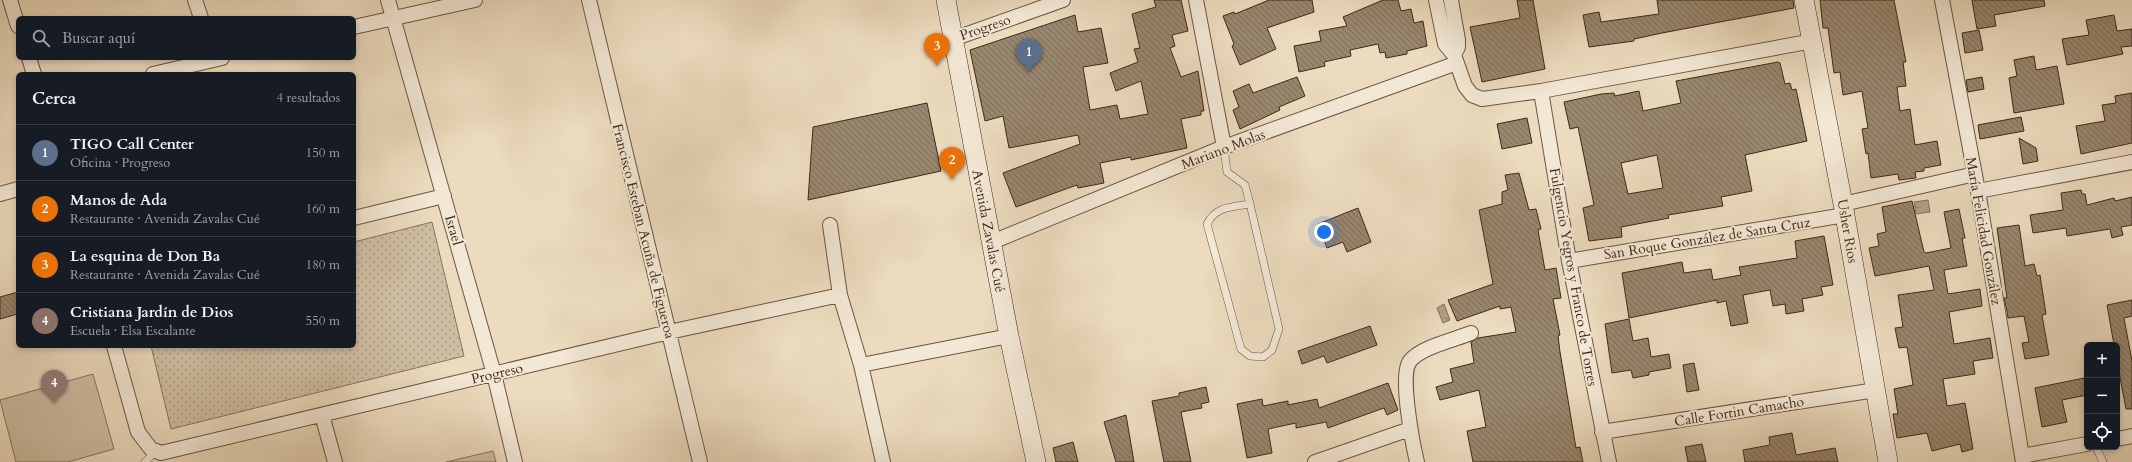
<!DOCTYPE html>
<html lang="es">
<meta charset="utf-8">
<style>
body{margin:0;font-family:Cardo,serif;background:#20242c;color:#f1f3f6}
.controls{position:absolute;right:12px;bottom:12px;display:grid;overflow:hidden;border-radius:6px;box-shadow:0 2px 6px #0003}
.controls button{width:36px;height:36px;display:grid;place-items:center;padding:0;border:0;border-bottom:1px solid #363941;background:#171b24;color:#f1f3f6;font:20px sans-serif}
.you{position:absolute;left:1324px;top:232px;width:14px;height:14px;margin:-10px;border:3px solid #fff;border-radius:50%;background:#1a73e8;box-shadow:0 0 0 6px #1a73e833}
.badge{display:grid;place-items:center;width:26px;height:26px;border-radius:50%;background:#c59692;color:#fff;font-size:13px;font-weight:700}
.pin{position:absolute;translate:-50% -33px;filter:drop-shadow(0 1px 2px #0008)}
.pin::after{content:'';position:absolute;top:21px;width:14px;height:12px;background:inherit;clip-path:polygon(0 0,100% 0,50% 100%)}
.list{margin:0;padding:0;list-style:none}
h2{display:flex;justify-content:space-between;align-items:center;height:52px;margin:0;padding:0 16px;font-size:17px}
h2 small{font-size:13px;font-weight:400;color:#9ea1a6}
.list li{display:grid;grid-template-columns:26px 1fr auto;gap:12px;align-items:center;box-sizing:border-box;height:56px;padding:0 16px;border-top:1px solid #363941}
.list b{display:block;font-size:15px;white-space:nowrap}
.list p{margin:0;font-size:13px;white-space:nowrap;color:#9ea1a6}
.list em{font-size:13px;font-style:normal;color:#9ea1a6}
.icon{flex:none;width:22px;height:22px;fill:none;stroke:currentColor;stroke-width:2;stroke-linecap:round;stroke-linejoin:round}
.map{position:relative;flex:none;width:2132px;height:462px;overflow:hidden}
.search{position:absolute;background:#171b24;box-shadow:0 2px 6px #0003;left:16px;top:16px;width:340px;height:44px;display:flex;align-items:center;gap:10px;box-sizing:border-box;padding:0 14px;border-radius:6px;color:#9ea1a6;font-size:15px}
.panel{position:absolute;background:#171b24;box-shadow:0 2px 6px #0003;left:16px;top:72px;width:340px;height:276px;border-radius:6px}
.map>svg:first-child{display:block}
</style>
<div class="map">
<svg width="2132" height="462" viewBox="0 0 2132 462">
<defs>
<pattern id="grass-dots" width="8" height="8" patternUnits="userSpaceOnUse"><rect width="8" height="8" fill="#cebda2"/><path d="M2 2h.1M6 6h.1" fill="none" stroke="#a99a83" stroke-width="1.8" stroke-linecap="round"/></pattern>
<pattern id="water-ripples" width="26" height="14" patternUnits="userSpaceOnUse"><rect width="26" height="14" fill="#b19f86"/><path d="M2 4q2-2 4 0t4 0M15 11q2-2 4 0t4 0" fill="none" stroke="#91826d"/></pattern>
<pattern id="building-back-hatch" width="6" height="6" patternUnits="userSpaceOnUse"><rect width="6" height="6" fill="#98866e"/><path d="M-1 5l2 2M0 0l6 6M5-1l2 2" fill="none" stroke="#7d6e59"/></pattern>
</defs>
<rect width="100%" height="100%" fill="#ecdbbe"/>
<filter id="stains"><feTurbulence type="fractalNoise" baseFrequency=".005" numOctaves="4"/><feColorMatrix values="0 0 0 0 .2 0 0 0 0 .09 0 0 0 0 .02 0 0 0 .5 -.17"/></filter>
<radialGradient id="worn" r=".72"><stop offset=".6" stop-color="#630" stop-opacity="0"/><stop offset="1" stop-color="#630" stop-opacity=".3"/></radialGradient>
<path fill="url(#grass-dots)" stroke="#86745d" d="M432 222 464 356 171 429 151 346H354V242Z"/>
<path fill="#cebda2" stroke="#86745d" d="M93 374 114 449 68 462H16L0 400Z
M493 451 496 462H446Z"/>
<path fill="url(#water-ripples)" stroke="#83705a" d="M1928 200 1930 212 1916 214 1914 202Z
M1444 304 1450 320 1443 323 1437 308Z"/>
<path fill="url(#building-back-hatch)" stroke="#3e2a18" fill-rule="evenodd" d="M1154 0H1181L1188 31 1172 35 1175 46 1170 48 1181 77 1198 71 1204 111H1201V115L1181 119 1187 148 1131 160V157L1100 163 1104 183 1078 188 1077 185 1016 207 1003 173 1080 144 1078 135 1009 148 1003 116 985 121 970 50 1075 15 1078 32 1101 28 1108 63 1083 67 1090 110 1117 105 1120 119 1148 114 1141 81 1116 91 1110 73 1138 62 1134 49 1140 48 1132 14 1156 7Z
M1269 0H1312L1314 12 1267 28 1276 49 1240 65 1232 46 1234 44 1223 16 1234 12 1235 14Z
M1383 0H1398L1401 11 1411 9 1414 23 1423 21 1427 46 1407 51V54L1386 58 1385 52 1380 53 1378 44 1350 50 1351 56 1324 62 1325 66 1299 72 1294 46 1321 41 1319 31 1347 26 1343 17Z
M1517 0H1533L1545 69 1482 82 1470 27 1520 18Z
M1657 0H1793L1794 8 1662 33 1634 39V41L1589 47 1583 15 1599 12 1601 22 1659 14Z
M1820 0H1894L1906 62H1903L1906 86 1897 87 1900 111 1910 109 1915 145 1937 141 1941 165 1924 168V171L1915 172 1916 178 1899 180 1898 174 1871 178 1868 153 1866 154 1862 129 1868 128 1862 91 1843 95 1840 72 1834 73 1828 28H1823Z
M1972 0H2044L2045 6 1994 15 1996 26 1977 29Z
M2114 15 2117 31 2132 29V46L2121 47 2123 54 2067 65 2062 39 2089 35 2086 20Z
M1979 30 1983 50 1965 53 1962 33Z
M2034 56 2036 70 2057 66 2064 104 2014 113 2009 78 2017 76 2014 60Z
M1778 62 1780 63 1785 84 1790 83 1792 90 1796 89 1807 141 1745 155 1752 191 1721 197 1723 206 1668 215 1669 218 1621 227 1622 237 1589 241 1583 208 1594 205 1578 127 1570 129 1564 102 1601 94 1614 93 1615 96 1639 91 1643 111 1681 103 1676 81ZM1657 155 1663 188 1628 194 1621 163Z
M1297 77 1305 96 1279 107 1280 110 1240 129 1233 110 1239 107 1233 91 1249 84 1253 93Z
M1982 77 1984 89 1968 92 1966 80Z
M2132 93V143L2081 154 2076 126 2105 121 2102 105 2116 103 2115 96Z
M927 103 941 171 808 200 813 127Z
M2021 117 2024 131 1980 139 1978 125Z
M1527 118 1532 143 1502 149 1497 124Z
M2019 138 2036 148 2038 161 2023 164Z
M1519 173 1529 210 1536 209 1541 229 1538 230 1539 236 1545 270 1556 268 1561 298 1553 299 1560 335 1558 336 1560 352 1576 448 1580 447 1583 462H1473L1467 431 1486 427 1479 390 1440 400 1436 387 1453 382 1450 369 1474 363 1471 342 1478 338 1516 332 1511 307 1500 309V306L1457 321 1448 300 1493 284 1479 210 1502 204V192L1508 190 1505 175Z
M2081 190 2082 194H2085L2087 205 2114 198 2115 201 2132 197V225L2121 227 2123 235 2112 238 2110 229 2067 236 2066 228 2033 233 2030 215 2063 210 2061 193Z
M1912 201 1924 252 1926 253 1951 248 1944 212 1959 209 1965 238H1962L1967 266 1944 270 1948 294 1980 289 1982 306 1949 312 1954 344 1990 338 1993 358 1973 361 1975 374 1943 379 1947 406 1965 403 1973 449 1962 452 1960 444 1932 451 1927 433 1897 438 1893 414H1898L1894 389 1913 385 1907 347 1899 348 1895 328 1903 327 1898 295 1934 290 1929 266 1875 276 1869 248 1879 246 1877 234 1886 232 1882 207Z
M1358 208 1371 242 1347 252 1343 242 1327 248 1318 224Z
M2019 225 2025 266 2034 264 2037 276 2040 275 2046 314 2042 315 2049 355 2025 359 2022 343 2029 342 2024 316 2008 318 2007 311 2004 298H2007L1997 228Z
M1824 236 1833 285 1821 287 1823 295 1802 299 1804 311 1786 314 1785 304 1773 306 1770 290 1743 295 1748 323 1731 326 1726 301 1717 303V300L1629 318 1622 273 1682 262 1684 273 1711 269 1713 280 1741 275 1739 267 1797 258 1795 241Z
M18 292V314L0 319V297Z
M2132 300V316L2124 318 2132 361V409H2126L2117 362V345H2114L2107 305Z
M1629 319 1633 341 1648 338 1651 357 1669 354 1671 368 1649 372V375L1633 378 1631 370 1612 373 1605 324Z
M1370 326 1377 345 1327 363 1324 356 1302 364 1298 351Z
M1694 363 1699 390 1687 392 1683 365Z
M2084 378 2087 395 2062 400 2067 422 2042 427 2035 388Z
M1388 383 1398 410 1387 415 1384 408 1328 428 1326 422 1296 428V423L1268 429 1272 453 1247 458 1237 404 1262 399 1263 406 1288 401V405L1317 399 1319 408Z
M1206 387 1209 402 1201 404 1202 408 1181 412 1191 462H1164L1152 401 1179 396V393Z
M1126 415 1134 462H1116L1104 422Z
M1792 433 1796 455 1835 448 1838 462H1745L1743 450 1770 445 1769 437Z
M1073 442 1078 462H1056L1053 448Z
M1702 444 1706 462H1688L1685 447Z"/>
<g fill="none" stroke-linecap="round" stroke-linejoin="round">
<defs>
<path id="lane" d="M1224 147 1227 172 1245 185 1250 204 1279 329 1272 350 1263 357 1250 356 1241 349 1207 224C1216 206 1232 207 1250 204
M2096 447 2103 462
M145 462 155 452"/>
<path id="street" d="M10 0 18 26
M195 0 201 18
M388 0 494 374 515 462
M589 0 700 462
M1196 0 1224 147
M1436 0 1445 44 1454 55 1465 86 1472 95 1482 99 1541 91 1813 41
M1451 0 1458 40V47L1454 55
M1942 0 1978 191 2023 462
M354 27 475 0
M953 39 1063 0
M29 58 34 74
M153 74 222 58
M1541 91 1569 261 1609 462
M1978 191 2132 162
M0 194 18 189
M1843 204 1975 174
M354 218 444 196
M830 225 840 295 861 365 883 462
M992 242 1224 147 1457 63
M1569 261 1845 215
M114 346 138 432 151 449 161 453 669 332 840 295
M861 365 1009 336
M322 415 335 462
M1602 432 1876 390
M2117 439 2132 436
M2022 456 2087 444
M1315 462 1410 429
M1417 462C1413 445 1399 374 1410 361 1421 347 1454 340 1471 333"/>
<path id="secondary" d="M946 0 1009 336 1036 462
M1804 0 1843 204 1888 462"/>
</defs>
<use href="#lane" stroke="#6a5642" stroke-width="8"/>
<use href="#street" stroke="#6a5642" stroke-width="16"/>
<use href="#secondary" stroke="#3e2a18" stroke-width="20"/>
<use href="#lane" stroke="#f3e8d5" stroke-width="7"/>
<use href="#street" stroke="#f3e8d5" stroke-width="14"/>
<use href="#secondary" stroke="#f3e8d5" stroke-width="19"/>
</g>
<g text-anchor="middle" stroke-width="4" stroke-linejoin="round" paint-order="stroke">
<g font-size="14" fill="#3e2a18" stroke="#f3e8d5">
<text transform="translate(985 27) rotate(-19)" y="5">Progreso</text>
<text transform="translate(1223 149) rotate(-21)" y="5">Mariano Molas</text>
<text transform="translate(454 230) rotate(74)" y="5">Israel</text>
<text transform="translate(644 231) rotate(76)" y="5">Francisco Esteban Acuña de Figueroa</text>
<text transform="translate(989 231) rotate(79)" y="5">Avenida Zavalas Cué</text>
<text transform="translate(1848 231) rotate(80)" y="5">Usher Rios</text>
<text transform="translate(1984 231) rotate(80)" y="5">María Felicidad González</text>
<text transform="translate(1707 238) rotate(-9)" y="5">San Roque González de Santa Cruz</text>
<text transform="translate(1574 277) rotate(80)" y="5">Fulgencio Yegros y Franco de Torres</text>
<text transform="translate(497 373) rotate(-13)" y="5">Progreso</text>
<text transform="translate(1739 411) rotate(-9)" y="5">Calle Fortin Camacho</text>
</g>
</g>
<rect width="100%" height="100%" filter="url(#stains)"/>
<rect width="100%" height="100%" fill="url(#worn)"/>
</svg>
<div class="controls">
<button>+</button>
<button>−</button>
<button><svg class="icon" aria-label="locate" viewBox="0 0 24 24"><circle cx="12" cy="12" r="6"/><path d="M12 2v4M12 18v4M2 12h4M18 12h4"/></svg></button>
</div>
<div class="you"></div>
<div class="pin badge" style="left:1029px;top:72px;background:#5c6f8a">1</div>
<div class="pin badge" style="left:952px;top:180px;background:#e8710a">2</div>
<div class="pin badge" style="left:937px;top:66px;background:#e8710a">3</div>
<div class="pin badge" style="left:54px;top:403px;background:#8d6e63">4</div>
<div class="search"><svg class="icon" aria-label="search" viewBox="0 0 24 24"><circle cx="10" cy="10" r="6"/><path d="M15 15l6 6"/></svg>Buscar aquí</div>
<section class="panel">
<h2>Cerca<small>4 resultados</small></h2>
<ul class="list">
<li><span class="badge" style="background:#5c6f8a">1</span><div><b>TIGO Call Center</b><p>Oficina · Progreso</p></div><em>150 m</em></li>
<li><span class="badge" style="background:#e8710a">2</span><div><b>Manos de Ada</b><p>Restaurante · Avenida Zavalas Cué</p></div><em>160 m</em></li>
<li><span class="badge" style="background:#e8710a">3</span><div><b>La esquina de Don Ba</b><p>Restaurante · Avenida Zavalas Cué</p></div><em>180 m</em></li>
<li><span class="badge" style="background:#8d6e63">4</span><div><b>Cristiana Jardín de Dios</b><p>Escuela · Elsa Escalante</p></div><em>550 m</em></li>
</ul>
</section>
</div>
